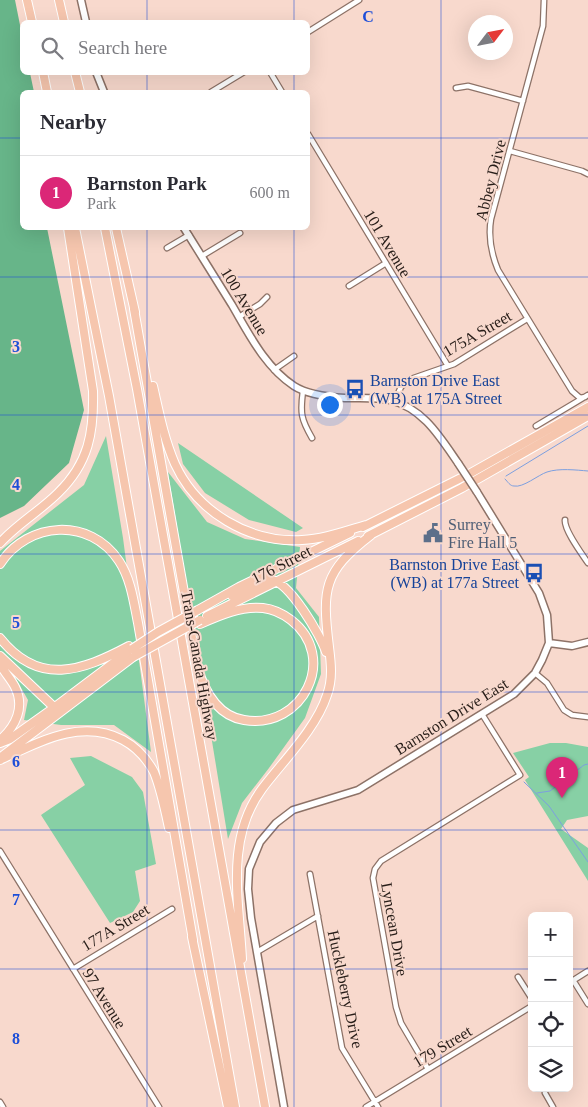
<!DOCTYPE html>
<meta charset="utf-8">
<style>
body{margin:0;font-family:Georgia,serif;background:#f2f2f3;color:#2b2b33}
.controls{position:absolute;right:15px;bottom:15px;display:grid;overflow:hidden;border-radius:8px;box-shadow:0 5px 20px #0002}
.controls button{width:45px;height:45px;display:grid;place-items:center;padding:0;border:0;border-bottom:1px solid #e1e1e2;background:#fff;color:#2b2b33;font:25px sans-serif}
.compass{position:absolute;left:468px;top:15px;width:45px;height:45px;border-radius:50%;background:#fff;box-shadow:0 5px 20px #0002;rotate:58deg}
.you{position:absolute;left:329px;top:404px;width:18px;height:18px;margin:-12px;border:4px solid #fff;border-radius:50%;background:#1a73e8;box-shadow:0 0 0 8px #1a73e833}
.badge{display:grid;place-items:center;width:32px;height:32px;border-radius:50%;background:#db2777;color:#fff;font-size:16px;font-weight:700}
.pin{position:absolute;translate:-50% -41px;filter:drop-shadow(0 1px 2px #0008)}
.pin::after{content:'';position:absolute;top:26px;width:18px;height:15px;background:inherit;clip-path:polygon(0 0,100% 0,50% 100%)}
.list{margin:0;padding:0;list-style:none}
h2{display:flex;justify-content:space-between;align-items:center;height:65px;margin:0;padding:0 20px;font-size:21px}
h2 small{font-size:16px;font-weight:400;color:#7c7c81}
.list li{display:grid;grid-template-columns:32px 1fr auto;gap:15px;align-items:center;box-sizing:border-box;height:75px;padding:0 20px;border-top:1px solid #e1e1e2}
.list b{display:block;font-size:19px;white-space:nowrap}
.list p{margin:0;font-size:16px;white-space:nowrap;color:#7c7c81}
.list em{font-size:16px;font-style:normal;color:#7c7c81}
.icon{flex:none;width:28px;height:28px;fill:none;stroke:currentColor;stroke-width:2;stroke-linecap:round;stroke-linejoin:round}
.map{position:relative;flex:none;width:588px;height:1107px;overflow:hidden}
.search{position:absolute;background:#fff;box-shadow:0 5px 20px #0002;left:20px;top:20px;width:290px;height:55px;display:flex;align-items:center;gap:12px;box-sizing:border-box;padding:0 18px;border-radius:8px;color:#7c7c81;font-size:19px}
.panel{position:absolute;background:#fff;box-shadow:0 5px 20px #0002;left:20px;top:90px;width:290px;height:140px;border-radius:8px}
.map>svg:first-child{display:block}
</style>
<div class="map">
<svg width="588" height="1107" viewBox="0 0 588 1107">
<rect width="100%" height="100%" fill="#f8d9cd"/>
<path fill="#87d0a5" d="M106 436 123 538 151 752 114 725H61L24 720 28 700 0 651V551L84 485Z
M178 443 303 528 296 532 249 520 205 493 183 464Z
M168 472 207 522 245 539 300 547 296 588 319 617 321 674 305 718 269 768 242 803 228 839Z
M550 743H566L588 747V816L567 820 561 829 588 848V881L525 780 529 777 513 753Z
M91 756 132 777 143 792 156 864 135 871 140 901 133 912 110 923 41 815 85 785 70 758Z"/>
<path fill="#67b589" d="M0 0H15L22 35V72L30 73 34 92H22V228H47L84 410 69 463 24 506 0 518Z"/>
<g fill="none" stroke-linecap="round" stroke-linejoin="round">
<path stroke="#7d9fdf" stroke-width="1" d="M506 476 588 426
M505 479C508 482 510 486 514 486 523 488 538 475 547 472 559 468 576 470 588 471
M524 782 549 806 588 862
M537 793 550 791 584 765 588 764"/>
<defs>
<path id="street" d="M544 0 543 26 491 219C488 237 491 253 498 270L572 391 580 398 585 397
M308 32 359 0
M270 72 282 92
M456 88 468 86 523 101
M211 92 244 72
M308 134 448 366
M510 151 582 171 588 174
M167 248 189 235
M202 256 240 233
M349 286 386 263
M239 317 260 304 267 297
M274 370 294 356
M303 391C300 413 301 419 312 438
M394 402 401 387 408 380 454 364 527 319
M536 426 588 395
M565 520C564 530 582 554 588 563
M535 673 547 683 564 710 572 715 588 717
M0 851 159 1107
M310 874 342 1048 378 1107
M257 952 318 916
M73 969 172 909
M518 977 532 999
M573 980 588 1004
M569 983 588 971
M428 1069 401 1023 396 1007 373 878 375 869 381 861 520 775 482 714
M545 1093 553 1107
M0 1102 3 1107
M366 1107 532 1006"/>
<path id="secondary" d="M81 0 86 22
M96 72 104 92
M184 228C200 254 216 279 232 305 249 334 265 367 294 386 308 395 328 397 345 398 360 398 376 397 390 400 423 408 440 437 458 463
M549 643 572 646 588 642
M284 1107 251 918 248 889 249 869 260 842 276 823 293 810 358 790 514 694 535 673 542 660 549 643 547 615 539 593 477 492"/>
<path id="highway" d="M27 0 32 22
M59 0 64 22
M43 72 47 92
M75 72 80 92
M75 228 109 396 235 1107
M105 228 137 389 265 1107
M116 228 135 312
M134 309 197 666C204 690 217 716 244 720 303 730 339 657 291 620 283 614 273 609 263 608 241 606 220 615 200 624
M153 386C159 412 164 439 175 464 197 512 249 543 302 540 324 539 345 531 366 525
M363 527 469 474 588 407
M368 536 462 488 588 416
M0 543C17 524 40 511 58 493 89 463 94 432 93 391L68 228
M0 564C28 521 90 517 119 561 131 579 134 603 138 623L193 940
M232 596C242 592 262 580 271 580 289 581 321 636 326 652
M198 610 239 587 350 533
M207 616 358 541
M0 638C39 687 82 671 129 646
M0 656 57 710
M0 664C4 672 11 679 15 687 25 707 16 726 0 740
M0 743 10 739 55 707 132 649
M1 757 133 657
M0 760C39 742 81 718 123 740 136 747 147 759 154 772 161 789 165 809 169 828
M192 937 228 1107
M242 959C239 901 225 839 262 789 283 761 316 729 327 695 333 679 331 663 329 647 322 589 323 572 371 535"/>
</defs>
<use href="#street" stroke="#8d7267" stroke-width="7"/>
<use href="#secondary" stroke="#8d7267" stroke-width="9"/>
<use href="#highway" stroke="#fff" stroke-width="10"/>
<use href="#street" stroke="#fff" stroke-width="4.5"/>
<use href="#secondary" stroke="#fff" stroke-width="6"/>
<use href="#highway" stroke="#f6c6ae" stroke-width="8"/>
<defs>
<path id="secondary-bridge" d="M458 463 477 492"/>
<path id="highway-bridge" d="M132 649 158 632 198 610
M133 657 200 620"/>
</defs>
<use href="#secondary-bridge" stroke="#8d7267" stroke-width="9" stroke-linecap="butt"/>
<use href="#highway-bridge" stroke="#fff" stroke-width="10" stroke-linecap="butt"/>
<use href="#secondary-bridge" stroke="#fff" stroke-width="6"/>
<use href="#highway-bridge" stroke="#f6c6ae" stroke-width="8"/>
</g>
<path fill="none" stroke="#1d4ed8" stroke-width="1" stroke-opacity="0.55" d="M147 0V22M294 0V22M441 0V1107M147 72V92M294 72V92M0 138H22M308 138H588M147 228V1107M294 228V1107M0 277H588M0 415H588M0 554H588M0 692H588M0 830H588M0 969H532M569 969H588"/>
<defs>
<symbol id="bus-bare" viewBox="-9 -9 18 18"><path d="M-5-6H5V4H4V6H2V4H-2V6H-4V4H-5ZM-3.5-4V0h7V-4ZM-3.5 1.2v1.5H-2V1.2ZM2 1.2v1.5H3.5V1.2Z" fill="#1a4fb4" stroke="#f8d9cd" stroke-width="2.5" paint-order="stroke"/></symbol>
<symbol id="civic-bare" viewBox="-9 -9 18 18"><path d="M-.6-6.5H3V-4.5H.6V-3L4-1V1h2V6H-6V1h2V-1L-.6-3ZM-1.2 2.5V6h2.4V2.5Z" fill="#5c6f8a" stroke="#f8d9cd" stroke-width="2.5" paint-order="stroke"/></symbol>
</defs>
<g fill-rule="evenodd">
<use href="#bus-bare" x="341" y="375" width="28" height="28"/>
<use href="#civic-bare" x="419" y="519" width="28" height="28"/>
<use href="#bus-bare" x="520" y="559" width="28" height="28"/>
</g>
<g text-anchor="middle" stroke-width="4" stroke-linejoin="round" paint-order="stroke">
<g font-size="16" fill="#271d18" stroke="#f8d9cd">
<text transform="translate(490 180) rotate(-76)" y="6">Abbey Drive</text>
<text transform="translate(388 243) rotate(59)" y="6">101 Avenue</text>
<text transform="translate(245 301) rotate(59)" y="6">100 Avenue</text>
<text transform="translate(477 333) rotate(-30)" y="6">175A Street</text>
<text transform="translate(281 564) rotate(-27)" y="6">176 Street</text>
<text transform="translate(200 665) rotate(80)" y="6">Trans-Canada Highway</text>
<text transform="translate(451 716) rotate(-32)" y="6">Barnston Drive East</text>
<text transform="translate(115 927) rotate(-31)" y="6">177A Street</text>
<text transform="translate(395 929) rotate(80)" y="6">Lyncean Drive</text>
<text transform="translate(346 989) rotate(78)" y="6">Huckleberry Drive</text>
<text transform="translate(105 998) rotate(58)" y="6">97 Avenue</text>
<text transform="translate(442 1046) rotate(-31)" y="6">179 Street</text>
</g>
<g font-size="16" fill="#164399" stroke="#f8d9cd" text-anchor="start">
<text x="370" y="386">Barnston Drive East<tspan x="370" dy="18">(WB) at 175A Street</tspan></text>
<text x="519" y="570" text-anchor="end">Barnston Drive East<tspan x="519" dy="18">(WB) at 177a Street</tspan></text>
</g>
<g font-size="16" fill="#4e5e75" stroke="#f8d9cd" text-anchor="start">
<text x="448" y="530">Surrey<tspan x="448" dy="18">Fire Hall 5</tspan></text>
</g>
</g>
<g font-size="16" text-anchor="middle" font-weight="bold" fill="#1d4ed8" stroke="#f8d9cd" stroke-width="4" stroke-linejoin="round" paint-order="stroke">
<text x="368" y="22">C</text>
<text x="16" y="352">3</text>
<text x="16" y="490">4</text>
<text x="16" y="628">5</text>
<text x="16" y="767">6</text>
<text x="16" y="905">7</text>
<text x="16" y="1044">8</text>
</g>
</svg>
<div class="controls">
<button>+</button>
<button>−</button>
<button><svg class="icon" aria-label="locate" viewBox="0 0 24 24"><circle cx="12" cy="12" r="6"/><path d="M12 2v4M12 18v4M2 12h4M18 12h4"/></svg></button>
<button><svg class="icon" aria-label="layers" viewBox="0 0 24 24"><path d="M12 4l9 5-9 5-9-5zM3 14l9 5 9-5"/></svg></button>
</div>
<svg class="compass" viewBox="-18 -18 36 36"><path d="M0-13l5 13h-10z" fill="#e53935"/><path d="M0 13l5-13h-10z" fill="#7c7c81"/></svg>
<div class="you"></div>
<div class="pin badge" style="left:562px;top:798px">1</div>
<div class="search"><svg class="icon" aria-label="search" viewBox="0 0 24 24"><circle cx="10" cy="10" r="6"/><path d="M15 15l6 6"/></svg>Search here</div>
<section class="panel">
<h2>Nearby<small></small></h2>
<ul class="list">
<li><span class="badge">1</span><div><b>Barnston Park</b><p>Park</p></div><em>600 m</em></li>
</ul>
</section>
</div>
